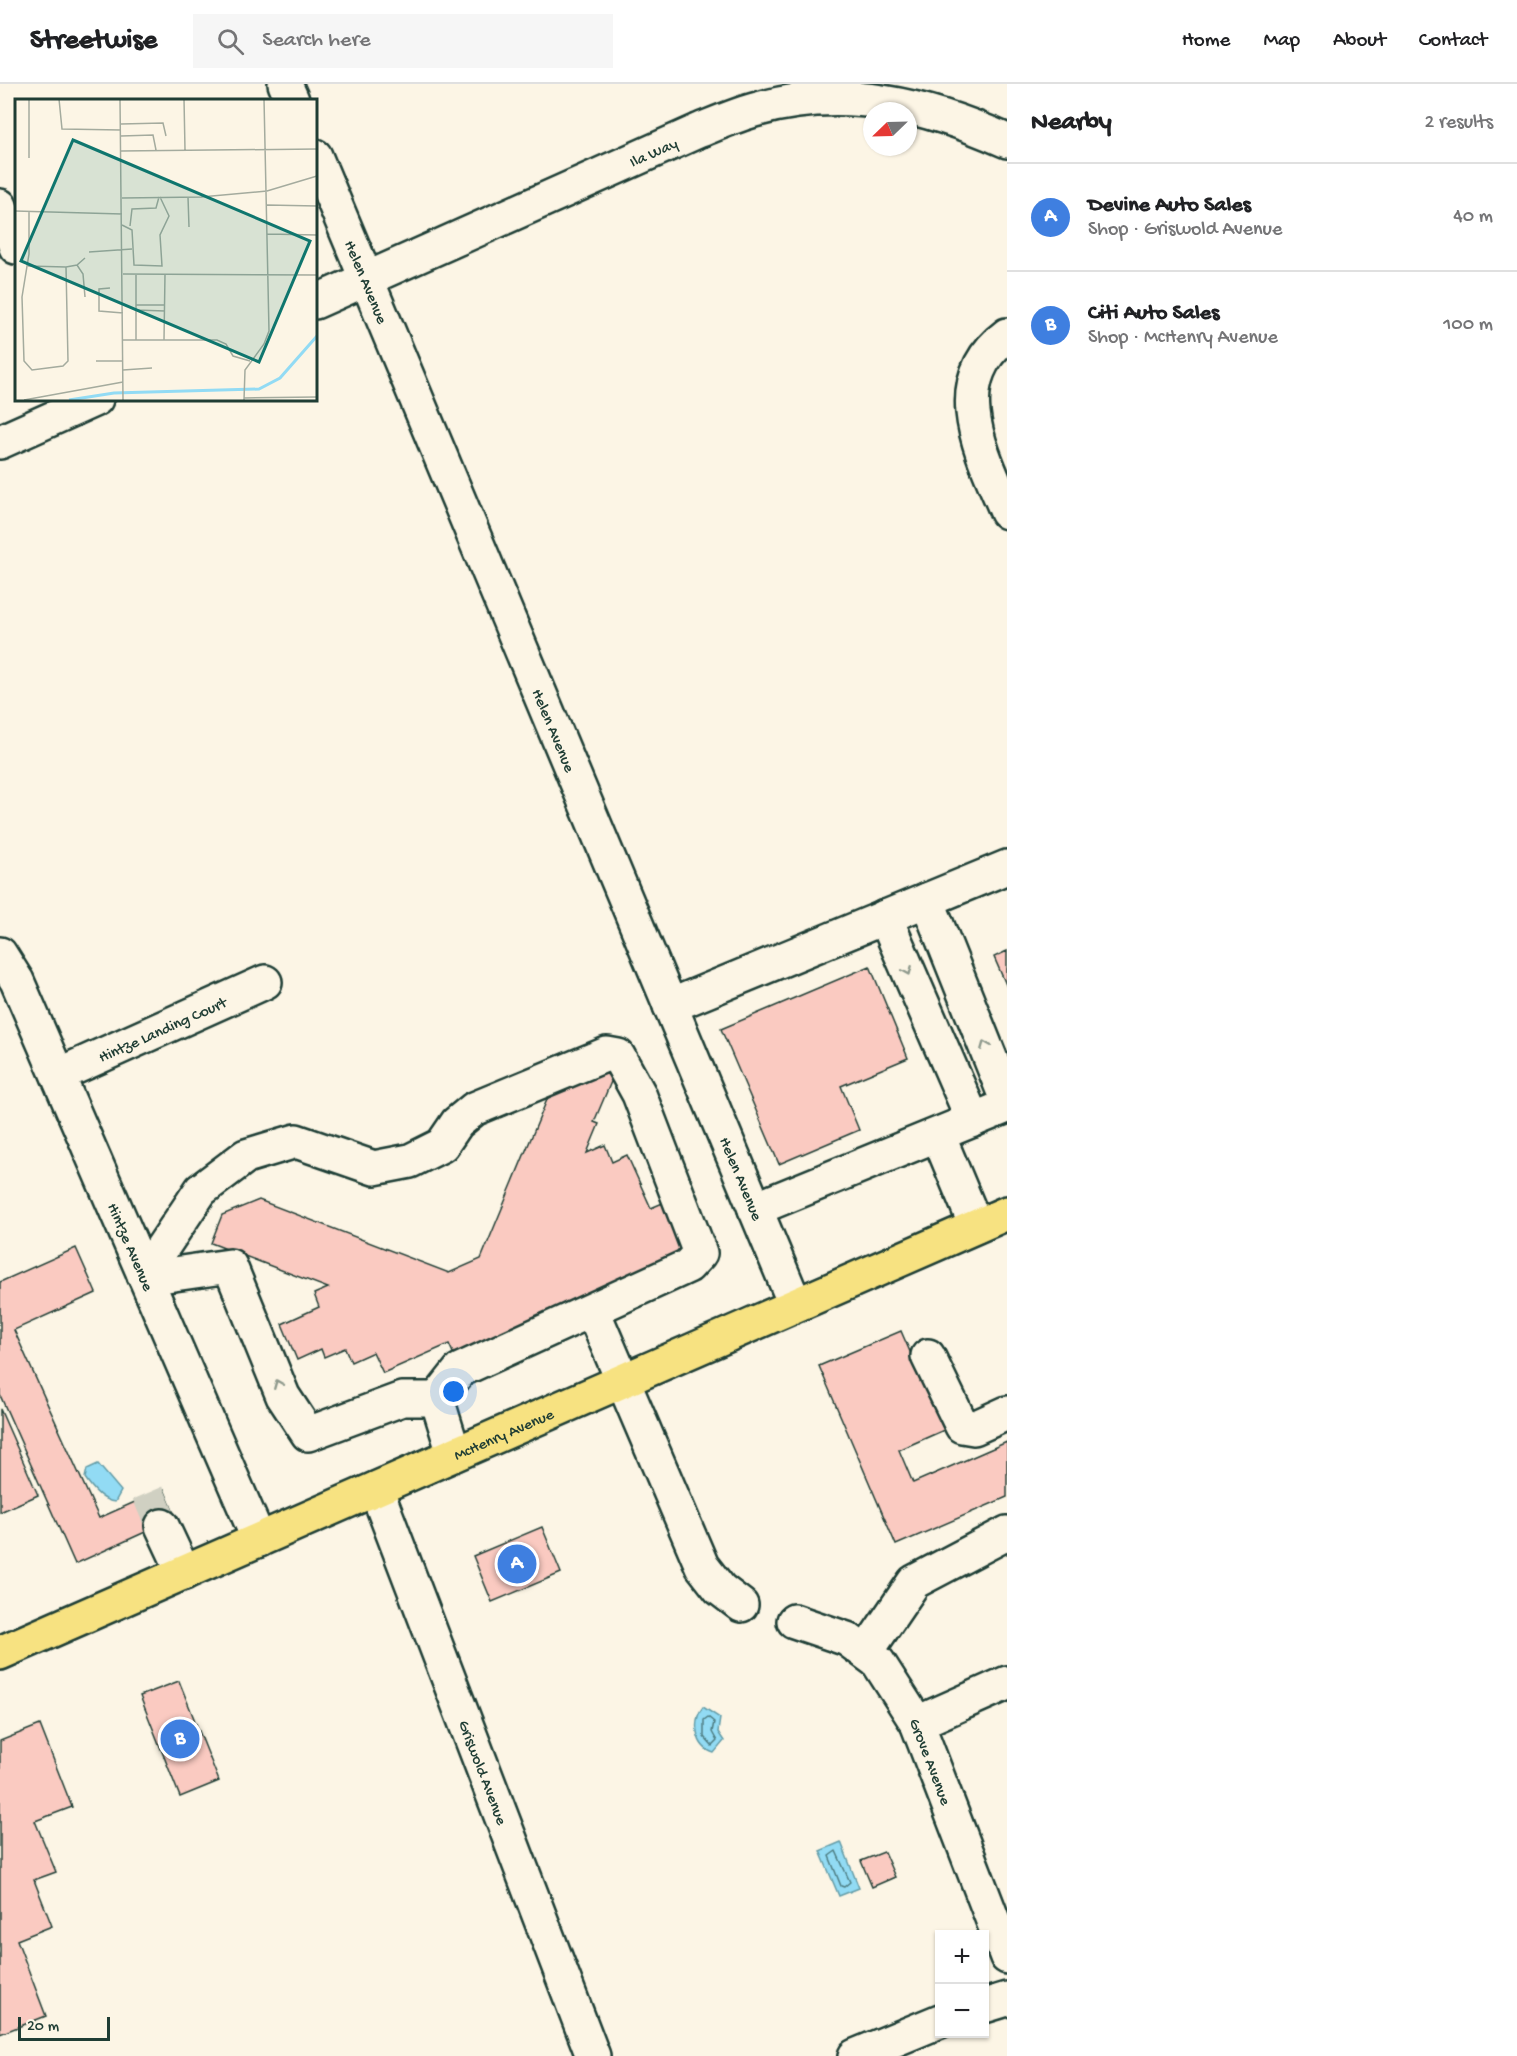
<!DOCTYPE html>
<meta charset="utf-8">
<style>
body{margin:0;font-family:"Gochi Hand",sans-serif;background:#f6f6f6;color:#202124}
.controls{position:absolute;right:18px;bottom:18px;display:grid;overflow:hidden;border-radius:0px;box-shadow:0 2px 4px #0004}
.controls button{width:54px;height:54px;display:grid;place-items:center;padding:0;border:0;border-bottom:2px solid #e0e0e0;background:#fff;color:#202124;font:30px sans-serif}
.compass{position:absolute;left:863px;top:18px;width:54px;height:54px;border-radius:50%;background:#fff;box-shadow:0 2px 4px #0004;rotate:247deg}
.scale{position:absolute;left:18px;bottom:15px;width:92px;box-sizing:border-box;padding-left:6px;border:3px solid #1f3d34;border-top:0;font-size:16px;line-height:21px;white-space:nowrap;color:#1f3d34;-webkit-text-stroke:4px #fcf5e5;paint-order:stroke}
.you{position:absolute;left:454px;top:1308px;width:21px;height:21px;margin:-15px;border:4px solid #fff;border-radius:50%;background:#1a73e8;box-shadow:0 0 0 9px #1a73e833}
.badge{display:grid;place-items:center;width:39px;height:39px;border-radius:50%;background:#111827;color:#fff;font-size:20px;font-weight:700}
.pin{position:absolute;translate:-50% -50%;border:3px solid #fff;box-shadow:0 2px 6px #0006}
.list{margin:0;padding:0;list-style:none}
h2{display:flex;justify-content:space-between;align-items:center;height:78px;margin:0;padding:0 24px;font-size:26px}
h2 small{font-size:20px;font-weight:400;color:#757577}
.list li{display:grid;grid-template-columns:39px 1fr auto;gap:18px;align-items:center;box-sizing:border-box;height:108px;padding:0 24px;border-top:2px solid #e0e0e0}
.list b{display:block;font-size:22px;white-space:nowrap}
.list p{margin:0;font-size:20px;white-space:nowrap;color:#757577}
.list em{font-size:20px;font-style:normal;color:#757577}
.icon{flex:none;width:33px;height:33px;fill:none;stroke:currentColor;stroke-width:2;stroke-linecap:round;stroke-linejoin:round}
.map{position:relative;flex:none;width:1007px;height:1972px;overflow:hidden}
header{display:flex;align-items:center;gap:36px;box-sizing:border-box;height:84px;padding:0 30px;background:#fff;border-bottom:2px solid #e0e0e0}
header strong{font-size:28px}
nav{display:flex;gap:33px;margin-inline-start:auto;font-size:21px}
.search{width:420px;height:54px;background:#f6f6f6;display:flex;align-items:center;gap:15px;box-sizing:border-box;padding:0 21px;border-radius:0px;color:#757577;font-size:22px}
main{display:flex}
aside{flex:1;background:#fff}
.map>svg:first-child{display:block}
</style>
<header>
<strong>Streetwise</strong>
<div class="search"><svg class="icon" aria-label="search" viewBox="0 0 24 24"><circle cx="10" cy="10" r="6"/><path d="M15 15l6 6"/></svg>Search here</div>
<nav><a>Home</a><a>Map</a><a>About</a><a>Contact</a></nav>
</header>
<main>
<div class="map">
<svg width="1007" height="1972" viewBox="0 0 1007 1972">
<rect width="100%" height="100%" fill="#fcf5e5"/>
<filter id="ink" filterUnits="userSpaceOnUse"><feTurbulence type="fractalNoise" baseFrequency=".0167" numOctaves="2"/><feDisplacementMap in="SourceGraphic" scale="12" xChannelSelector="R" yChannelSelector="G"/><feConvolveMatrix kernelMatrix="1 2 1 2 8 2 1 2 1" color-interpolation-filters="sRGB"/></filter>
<g filter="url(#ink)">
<path fill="#92dbf4" stroke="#649ca7" stroke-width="1.5" d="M98 1380 121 1407 115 1418C102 1417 92 1404 85 1394L87 1385Z
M703 1623 720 1634 718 1648 724 1657 714 1669C695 1663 692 1637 703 1623Z
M841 1758 859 1804 839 1812 820 1767Z"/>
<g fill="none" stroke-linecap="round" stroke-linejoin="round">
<path stroke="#4d7c81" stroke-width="1.5" d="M708 1633 714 1638 712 1648 717 1657 712 1662 704 1653V1636Z
M836 1767 850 1798 844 1803 841 1802 829 1772Z"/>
</g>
<path fill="#facac1" stroke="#1f3d34" stroke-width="1.5" d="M1007 867V903L994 873Z
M870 882 908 974 841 1002 859 1046 779 1080 721 945Z
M599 987 613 993 594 1038 599 1040 587 1069 605 1061 612 1078 627 1071 651 1124 665 1118 687 1167 454 1271 449 1260 383 1289 373 1268 351 1278 345 1264 324 1273 321 1265 297 1276 282 1240 319 1223 314 1210 328 1204 211 1159 222 1131 259 1116 449 1189 481 1175 551 1006Z
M76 1164 96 1209 14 1246 99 1434 164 1405 176 1434 75 1480 0 1311V1198Z
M901 1247 944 1346 899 1366 913 1399 1007 1358V1413L896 1461 819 1282Z
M0 1325 38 1411 0 1428Z
M542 1443 561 1489 492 1518 473 1472Z
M179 1597 219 1697 180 1713 140 1612Z
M40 1641 72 1723 35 1737 56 1788 34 1796 52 1842 17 1856 46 1932 0 1950V1657Z
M884 1768 895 1793 872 1803 861 1777Z"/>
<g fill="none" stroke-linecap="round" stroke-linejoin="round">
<path stroke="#d0d0c2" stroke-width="33" stroke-dasharray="33 16" stroke-linecap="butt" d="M148 1409 162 1442"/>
<defs>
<g id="minor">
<path d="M285 0 292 16"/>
<path id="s1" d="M315 72 795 1220"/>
<path d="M0 122 16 163"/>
<path id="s2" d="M315 218 698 47C718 39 738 30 758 25 846 1 926 21 1007 57"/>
<path d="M1007 251C943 299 983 371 1007 428"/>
<path d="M0 358 96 315"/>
<path d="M927 816 1007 1016"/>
<path d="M885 833 973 1036"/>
<path id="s3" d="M0 870 17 897 259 1456"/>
<path d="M670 922 1007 783"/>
<path id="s4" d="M58 991 265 898"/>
<path d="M938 1051 976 1142"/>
<path d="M755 1125 1007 1022"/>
<path d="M144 1191 201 1106 246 1072 296 1057 374 1084 410 1077 442 1061 457 1039 474 1025 607 970 618 972 639 1010 700 1169 688 1182 460 1286 437 1315 454 1370"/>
<path d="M146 1194 230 1182 283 1312 308 1350 402 1315H437"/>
<path d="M593 1227 702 1482 720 1505 741 1521"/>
<path d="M928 1272 962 1342 974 1344 1007 1329"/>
<path id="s5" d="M376 1405 593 1972"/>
<path d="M162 1442 184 1489"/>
<path id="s6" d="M794 1537 847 1555 878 1578 917 1639 1007 1873"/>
<path d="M867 1567 914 1498 1007 1449"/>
<path d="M917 1639 1007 1599"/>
<path d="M984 1922 1007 1915"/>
<path d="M855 1972 940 1937"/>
</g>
<g id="major">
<path id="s7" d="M0 1569 1007 1129"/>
</g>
</defs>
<use href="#minor" stroke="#1f3d34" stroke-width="38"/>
<use href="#major" stroke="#1f3d34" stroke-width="38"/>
<use href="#minor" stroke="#fcf5e5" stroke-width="33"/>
<use href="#major" stroke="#f7e281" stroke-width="33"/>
</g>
<defs><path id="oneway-chevron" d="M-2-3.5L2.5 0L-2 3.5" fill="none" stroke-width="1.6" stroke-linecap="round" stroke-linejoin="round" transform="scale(1.5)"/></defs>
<g stroke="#8e998c">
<use href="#oneway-chevron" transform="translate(908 887) rotate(67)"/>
<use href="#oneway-chevron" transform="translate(985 961) rotate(-112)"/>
<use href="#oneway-chevron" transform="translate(278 1300) rotate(-112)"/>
</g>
</g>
<g text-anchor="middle" stroke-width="5" stroke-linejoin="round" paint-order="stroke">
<g font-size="16" fill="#1f3d34" stroke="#fcf5e5">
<text dy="6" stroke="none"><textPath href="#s2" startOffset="370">Ila Way</textPath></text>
<text dy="6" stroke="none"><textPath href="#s1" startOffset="136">Helen Avenue</textPath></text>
<text dy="6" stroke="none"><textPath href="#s1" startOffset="622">Helen Avenue</textPath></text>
<text dy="6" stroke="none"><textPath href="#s4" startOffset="114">Hintze Landing Court</textPath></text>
<text dy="6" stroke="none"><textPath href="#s1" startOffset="1108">Helen Avenue</textPath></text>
<text dy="6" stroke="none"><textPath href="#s3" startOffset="321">Hintze Avenue</textPath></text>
<text dy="6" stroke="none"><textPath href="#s7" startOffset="549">McHenry Avenue</textPath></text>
<text dy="6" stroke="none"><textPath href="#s6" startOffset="208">Grove Avenue</textPath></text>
<text dy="6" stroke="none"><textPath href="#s5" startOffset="303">Griswold Avenue</textPath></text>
</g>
</g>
<g transform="translate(15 15)">
<rect width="302" height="302" fill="#fcf5e5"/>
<path fill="none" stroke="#92dbf4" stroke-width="3" d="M54 301 99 294 244 290 265 279 302 237"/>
<path fill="none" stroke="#a4ab9e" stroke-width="1.5" d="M14 0V59M44 0 47 30 106 31M105 0 108 301M169 0 170 51M106 25 148 24 151 37M106 37 138 36 141 51M106 52 302 50M173 98 174 128M107 99 186 98 252 92 302 77M252 106 302 107M0 112 107 115M14 112V155L7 198 9 262 17 271 48 267 53 262 51 168M107 126 117 131 119 166 147 167 145 136 154 117 145 98M115 127 117 110 141 109 144 98M252 135 302 136M74 153 117 150M62 166 68 175 70 198M13 167 51 168 62 166 70 159M108 175 302 176M95 189 84 190V212L108 214M121 206H150M121 211 150 212M108 241H202L211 245 218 257 235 262M121 241V175M149 241 150 175M81 262H108M108 271 137 269M229 299 302 298M9 301 108 283M229 301 230 271 249 245 254 232 249 0"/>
<path fill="#0f766e" fill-opacity="0.15" stroke="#0f766e" stroke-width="3" d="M58 41 295 142 244 263 6 162Z"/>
<rect width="302" height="302" fill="none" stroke="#1f3d34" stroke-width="3"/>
</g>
</svg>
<div class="controls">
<button>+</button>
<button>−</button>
</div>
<svg class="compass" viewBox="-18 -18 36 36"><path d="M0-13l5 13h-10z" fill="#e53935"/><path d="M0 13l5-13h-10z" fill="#757577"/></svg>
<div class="scale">20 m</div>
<div class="you"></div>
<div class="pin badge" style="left:517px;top:1480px;background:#3f7fe0">A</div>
<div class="pin badge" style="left:180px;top:1655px;background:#3f7fe0">B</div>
</div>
<aside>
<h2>Nearby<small>2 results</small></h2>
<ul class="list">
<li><span class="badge" style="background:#3f7fe0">A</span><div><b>Devine Auto Sales</b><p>Shop · Griswold Avenue</p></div><em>40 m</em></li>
<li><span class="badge" style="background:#3f7fe0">B</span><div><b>Citi Auto Sales</b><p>Shop · McHenry Avenue</p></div><em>100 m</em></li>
</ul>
</aside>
</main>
